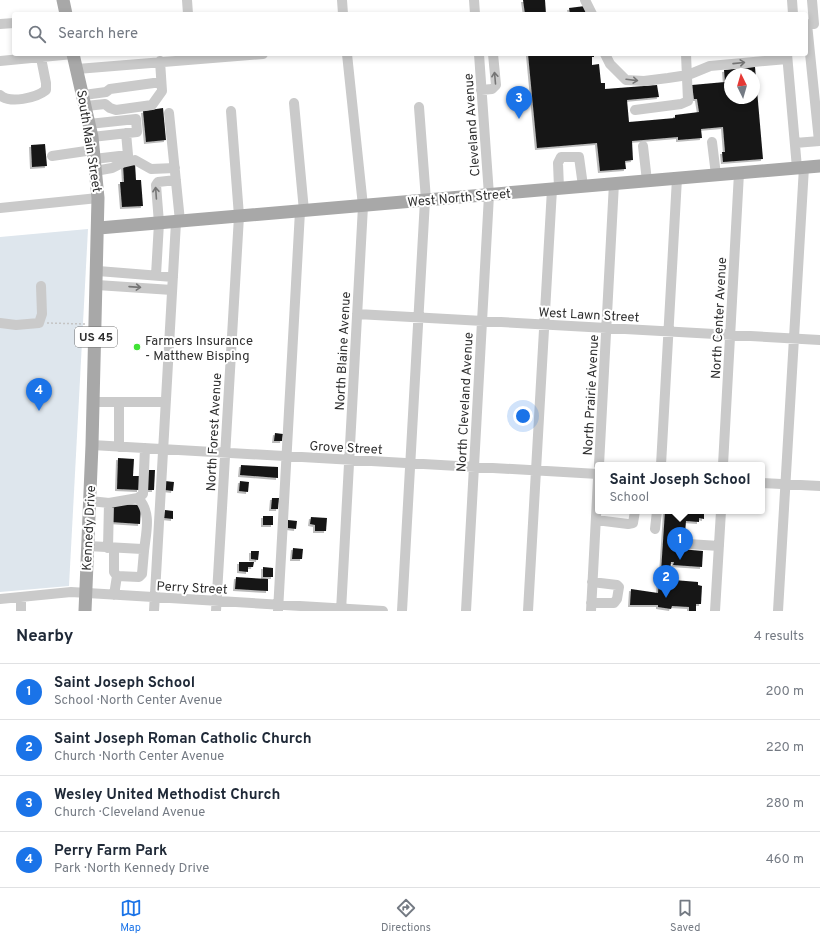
<!DOCTYPE html>
<meta charset="utf-8">
<style>
body{margin:0;font-family:Overpass,sans-serif;background:#f2f2f3;color:#1f2937}
.compass{position:absolute;left:724px;top:68px;width:36px;height:36px;border-radius:50%;background:#fff;box-shadow:0 2px 6px #0003;rotate:355deg}
.you{position:absolute;left:523px;top:416px;width:14px;height:14px;margin:-10px;border:3px solid #fff;border-radius:50%;background:#1a73e8;box-shadow:0 0 0 6px #1a73e833}
.badge{display:grid;place-items:center;width:26px;height:26px;border-radius:50%;background:#1a73e8;color:#fff;font-size:13px;font-weight:700}
.pin{position:absolute;translate:-50% -33px;filter:drop-shadow(0 1px 2px #0008)}
.pin::after{content:'';position:absolute;top:21px;width:14px;height:12px;background:inherit;clip-path:polygon(0 0,100% 0,50% 100%)}
.popup{position:absolute;left:595px;top:462px;width:170px;height:52px;box-sizing:border-box;display:grid;place-content:center;border-radius:4px;background:#fff;filter:drop-shadow(0 1px 3px #0005);font-size:13px;white-space:nowrap;color:#747a83}
.popup b{font-size:15px;color:#1f2937}
.popup::after{content:'';position:absolute;left:50%;top:100%;margin-left:-8px;border:8px solid transparent;border-top-color:#fff}
.list{margin:0;padding:0;list-style:none}
h2{display:flex;justify-content:space-between;align-items:center;height:52px;margin:0;padding:0 16px;font-size:17px}
h2 small{font-size:13px;font-weight:400;color:#747a83}
.list li{display:grid;grid-template-columns:26px 1fr auto;gap:12px;align-items:center;box-sizing:border-box;height:56px;padding:0 16px;border-top:1px solid #e0e1e3}
.list b{display:block;font-size:15px;white-space:nowrap}
.list p{margin:0;font-size:13px;white-space:nowrap;color:#747a83}
.list em{font-size:13px;font-style:normal;color:#747a83}
.icon{flex:none;width:22px;height:22px;fill:none;stroke:currentColor;stroke-width:2;stroke-linecap:round;stroke-linejoin:round}
.map{position:relative;flex:none;width:820px;height:611px;overflow:hidden}
.search{position:absolute;background:#fff;box-shadow:0 2px 6px #0003;left:12px;right:12px;top:12px;height:44px;display:flex;align-items:center;gap:10px;box-sizing:border-box;padding:0 14px;border-radius:4px;color:#747a83;font-size:15px}
.sheet{height:276px;background:#fff}
nav{display:flex;justify-content:space-around;align-items:center;box-sizing:border-box;height:56px;border-top:1px solid #e0e1e3;background:#fff;font-size:11px;color:#747a83}
nav a{display:grid;justify-items:center;gap:2px}
nav .on{color:#1a73e8}
.map>svg:first-child{display:block}
</style>
<div class="map">
<svg width="820" height="611" viewBox="0 0 820 611">
<defs>
<filter id="shadow"><feDropShadow dx="-2" dy="2" stdDeviation="0" flood-color="#0004"/></filter>
</defs>
<rect width="100%" height="100%" fill="#fff"/>
<path fill="#dee6ed" d="M88 229 69 586 0 592V237Z"/>
<path fill="#171717" fill-rule="evenodd" filter="url(#shadow)" d="M523 0H545L546 14H525Z
M585 6 586 14H570L569 8Z
M528 54H594V57H592V65L599 64 601 83H605V89L657 85 659 97 627 100 629 122 675 118V115L699 112 697 99H694L692 85 725 82 724 70 755 67 763 159 723 162 722 152H725L723 127 701 129 702 138 678 140V137L632 141 633 160 625 161 626 169 600 171 597 143 537 148ZM730 74H754V98H730Z
M163 108 166 140 146 142 143 111Z
M45 144 47 166 32 167 31 145Z
M135 163 136 180H141L143 206 122 207 120 182H124L123 164Z
M275 433 283 434 282 441H274Z
M118 458 134 459 133 476H140L139 490 117 489Z
M241 465 278 467V478L240 475Z
M147 470H155L154 490H146Z
M165 481 174 482 173 491 165 490Z
M240 481 249 482 248 492 239 491Z
M272 498H279L278 509H271Z
M112 504 141 505 140 524 111 522Z
M165 510 173 511V519L164 518Z
M665 511H704V519L699 518V522L686 521 684 546 680 545V549L703 551 702 567 673 565 674 562H671L670 573 661 572Z
M263 516H273V525H263Z
M311 517 327 518 326 531H315V525L310 524Z
M288 520 297 521 296 529 288 528Z
M293 548 303 549 302 559H292Z
M251 551H259L258 560 251 559Z
M239 562H254L253 567H248V572L239 571Z
M263 567 273 568V577H263Z
M236 577 268 579V591L235 589Z
M670 577H674V580L698 582V585L702 586 701 604H696V611H689V607L672 606 671 609 658 607V605H630L631 589 658 593 659 578 670 579Z"/>
<g fill="none" stroke-linecap="round" stroke-linejoin="round">
<path stroke="#c4c4c4" stroke-width="1.5" stroke-dasharray="2 2" stroke-linecap="butt" d="M47 323 85 324"/>
<path stroke="#cacaca" stroke-width="10" d="M187 0 188 14
M342 0 343 14
M474 0 475 14
M585 0 592 14
M792 0 793 14
M812 0 814 24
M0 24 14 23
M807 24 819 141
M605 54 610 64 626 80 644 81 668 78 688 75 710 66 787 59
M787 54 797 168
M0 61 73 54
M77 69 263 54
M481 90 492 89 496 85 493 54
M0 95C10 104 36 98 46 90V83L41 58
M84 95 106 92 110 89 161 82
M294 103 304 211
M86 106 105 104 110 108 116 110 152 105 162 91 160 61
M419 107 426 200
M635 110 681 104 688 101 686 54
M169 113 180 221
M89 124 136 119 137 132 92 137
M712 142 716 175
M795 143 820 141
M643 146 647 181
M52 156 93 150
M94 159 128 155 126 133
M95 171 112 168 122 163 135 160 151 169 175 168
M559 188 558 163 561 157H579L583 186
M0 208 98 198
M98 271 173 277
M156 275 159 223 156 185 158 182 176 180
M97 285 172 290
M357 314 820 340
M0 323 16 325 39 323 42 314 41 286
M94 402H165
M92 445 598 474
M119 447V402
M599 465 614 183
M661 465 677 178
M723 465 739 173
M762 483 820 486
M138 498C152 513 146 532 144 551
M90 501 109 503 108 548
M109 503 138 498 143 494 145 448
M596 520 628 524 633 523 635 511
M655 529 657 511
M688 544 719 546
M88 546 142 549 144 551 142 574 139 577 117 576 114 572V548
M114 595 117 576
M21 597V611
M0 599 71 592 383 611
M591 603H614L617 599 619 587 617 585 592 582
M154 611 176 222
M216 611 239 216 231 111
M278 611 300 211
M341 611 363 206 347 54
M402 611 425 200
M466 611 489 195 479 54
M528 611 552 189
M591 611 598 479
M715 611 721 511
M778 611 804 167"/>
<path stroke="#a8a8a8" stroke-width="13" d="M63 0 66 14
M73 54 92 137 98 198 92 445 85 611
M99 228 820 166"/>
</g>
<defs><path id="oneway-shaft" d="M-6 0H5M1.5-3L5.5 0L1.5 3" fill="none" stroke-width="1.6" stroke-linecap="round" stroke-linejoin="round"/></defs>
<g stroke="#757575">
<use href="#oneway-shaft" transform="translate(739 63) rotate(-6)"/>
<use href="#oneway-shaft" transform="translate(495 78) rotate(-95)"/>
<use href="#oneway-shaft" transform="translate(632 80) rotate(7)"/>
<use href="#oneway-shaft" transform="translate(156 193) rotate(-94)"/>
<use href="#oneway-shaft" transform="translate(135 287) rotate(4)"/>
</g>
<circle fill="#40e335" stroke="#fff" stroke-width="1.5" cx="137" cy="347" r="4"/>
<g text-anchor="middle" stroke-width="4" stroke-linejoin="round" paint-order="stroke">
<rect fill="#fff" stroke="#6e6e6e" stroke-width="1" x="75" y="327" width="42" height="20" rx="3"/>
<g font-size="12" font-weight="bold" fill="#303030">
<text x="96" y="341">US 45</text>
</g>
<g font-size="13" fill="#303030" stroke="#fff">
<text transform="translate(471 125) rotate(-94)" y="5">Cleveland Avenue</text>
<text transform="translate(90 141) rotate(81)" y="5">South Main Street</text>
<text transform="translate(459 197) rotate(-5)" y="5">West North Street</text>
<text transform="translate(589 314) rotate(3)" y="5">West Lawn Street</text>
<text transform="translate(718 318) rotate(-87)" y="5">North Center Avenue</text>
<text transform="translate(342 351) rotate(-87)" y="5">North Blaine Avenue</text>
<text transform="translate(590 395) rotate(-87)" y="5">North Prairie Avenue</text>
<text transform="translate(464 402) rotate(-87)" y="5">North Cleveland Avenue</text>
<text transform="translate(213 432) rotate(-87)" y="5">North Forest Avenue</text>
<text transform="translate(346 447) rotate(3)" y="5">Grove Street</text>
<text transform="translate(88 528) rotate(-87)" y="5">Kennedy Drive</text>
<text transform="translate(192 587) rotate(3)" y="5">Perry Street</text>
</g>
<g font-size="13" fill="#303030" stroke="#fff" text-anchor="start">
<text x="145" y="345">Farmers Insurance<tspan x="145" dy="15">- Matthew Bisping</tspan></text>
</g>
</g>
</svg>
<svg class="compass" viewBox="-18 -18 36 36"><path d="M0-13l5 13h-10z" fill="#e53935"/><path d="M0 13l5-13h-10z" fill="#747a83"/></svg>
<div class="you"></div>
<div class="pin badge" style="left:680px;top:560px">1</div>
<div class="popup"><b>Saint Joseph School</b>School</div>
<div class="pin badge" style="left:666px;top:598px">2</div>
<div class="pin badge" style="left:519px;top:119px">3</div>
<div class="pin badge" style="left:39px;top:411px">4</div>
<div class="search"><svg class="icon" aria-label="search" viewBox="0 0 24 24"><circle cx="10" cy="10" r="6"/><path d="M15 15l6 6"/></svg>Search here</div>
</div>
<section class="sheet">
<h2>Nearby<small>4 results</small></h2>
<ul class="list">
<li><span class="badge">1</span><div><b>Saint Joseph School</b><p>School · North Center Avenue</p></div><em>200 m</em></li>
<li><span class="badge">2</span><div><b>Saint Joseph Roman Catholic Church</b><p>Church · North Center Avenue</p></div><em>220 m</em></li>
<li><span class="badge">3</span><div><b>Wesley United Methodist Church</b><p>Church · Cleveland Avenue</p></div><em>280 m</em></li>
<li><span class="badge">4</span><div><b>Perry Farm Park</b><p>Park · North Kennedy Drive</p></div><em>460 m</em></li>
</ul>
</section>
<nav>
<a class="on"><svg class="icon" aria-label="map" viewBox="0 0 24 24"><path d="M3 6l6-2 6 2 6-2v14l-6 2-6-2-6 2zM9 4v14M15 6v14"/></svg>Map</a>
<a><svg class="icon" aria-label="directions" viewBox="0 0 24 24"><path d="M12 3l9 9-9 9-9-9zM9 14v-3h6M13 9l2 2-2 2"/></svg>Directions</a>
<a><svg class="icon" aria-label="saved" viewBox="0 0 24 24"><path d="M7 4h10v16l-5-4-5 4z"/></svg>Saved</a>
</nav>
